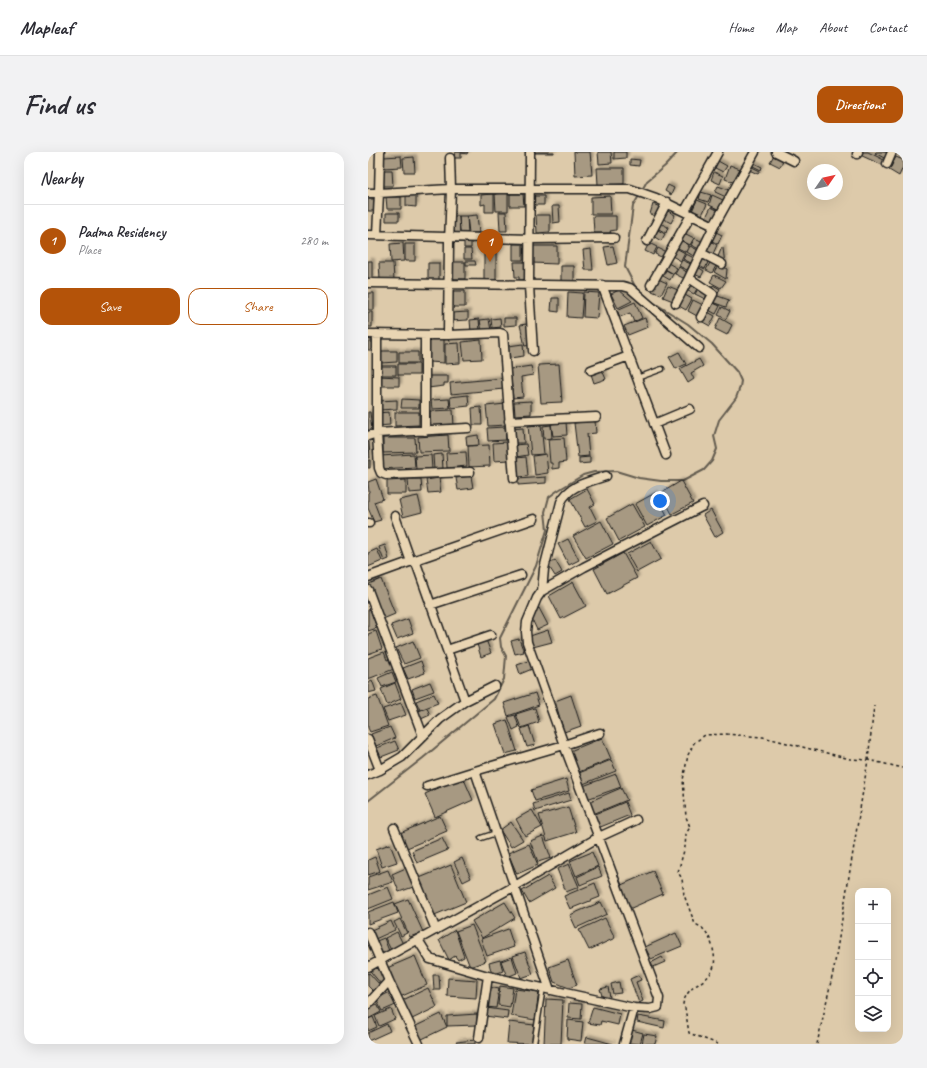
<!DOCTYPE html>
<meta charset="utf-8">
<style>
body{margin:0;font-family:Caveat,sans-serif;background:#f2f2f3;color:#2b2b33}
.controls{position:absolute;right:12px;bottom:12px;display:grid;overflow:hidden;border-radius:8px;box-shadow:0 4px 16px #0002}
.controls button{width:36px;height:36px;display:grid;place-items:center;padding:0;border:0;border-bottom:1px solid #e1e1e2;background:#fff;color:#2b2b33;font:20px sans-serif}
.compass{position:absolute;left:439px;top:12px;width:36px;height:36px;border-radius:50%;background:#fff;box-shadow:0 4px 16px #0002;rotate:56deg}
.you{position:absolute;left:292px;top:349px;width:14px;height:14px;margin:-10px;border:3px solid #fff;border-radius:50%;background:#1a73e8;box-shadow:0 0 0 6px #1a73e833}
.badge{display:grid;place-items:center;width:26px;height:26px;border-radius:50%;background:#b45309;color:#fff;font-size:13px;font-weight:700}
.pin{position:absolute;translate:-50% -33px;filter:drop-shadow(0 1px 2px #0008)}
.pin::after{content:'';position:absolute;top:21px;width:14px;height:12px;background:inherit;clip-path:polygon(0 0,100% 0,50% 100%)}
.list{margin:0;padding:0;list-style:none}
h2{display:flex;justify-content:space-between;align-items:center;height:52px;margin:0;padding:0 16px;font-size:17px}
h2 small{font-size:13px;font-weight:400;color:#7c7c81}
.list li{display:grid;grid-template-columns:26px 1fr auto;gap:12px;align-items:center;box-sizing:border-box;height:72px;padding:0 16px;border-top:1px solid #e1e1e2}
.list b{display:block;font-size:15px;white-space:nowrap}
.list p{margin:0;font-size:13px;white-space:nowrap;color:#7c7c81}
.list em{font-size:13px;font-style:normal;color:#7c7c81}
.actions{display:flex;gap:8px;padding:12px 16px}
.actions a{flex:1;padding:9px 0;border:1px solid #b45309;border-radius:12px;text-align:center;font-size:14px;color:#b45309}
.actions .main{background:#b45309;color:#fff}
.icon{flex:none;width:22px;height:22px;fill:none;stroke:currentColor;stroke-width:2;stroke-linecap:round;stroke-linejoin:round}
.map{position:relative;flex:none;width:535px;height:892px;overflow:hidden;border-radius:12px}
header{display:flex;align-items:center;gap:24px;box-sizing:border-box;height:56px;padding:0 20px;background:#fff;border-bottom:1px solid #e1e1e2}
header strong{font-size:19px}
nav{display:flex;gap:22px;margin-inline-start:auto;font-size:14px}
.intro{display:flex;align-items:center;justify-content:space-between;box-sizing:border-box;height:96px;padding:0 24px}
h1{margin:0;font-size:28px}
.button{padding:10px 18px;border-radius:12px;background:#b45309;color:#fff;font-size:14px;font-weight:700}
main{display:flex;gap:24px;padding:0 24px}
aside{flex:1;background:#fff;border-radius:12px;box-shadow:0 4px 16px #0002}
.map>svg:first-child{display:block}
</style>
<header>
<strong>Mapleaf</strong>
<nav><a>Home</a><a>Map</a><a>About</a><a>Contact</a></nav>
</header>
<div class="intro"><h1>Find us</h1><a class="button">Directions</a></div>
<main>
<aside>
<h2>Nearby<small></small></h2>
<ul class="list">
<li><span class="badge">1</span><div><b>Padma Residency</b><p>Place</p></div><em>280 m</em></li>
</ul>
<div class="actions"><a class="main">Save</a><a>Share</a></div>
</aside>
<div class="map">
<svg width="535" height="892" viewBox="0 0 535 892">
<defs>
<filter id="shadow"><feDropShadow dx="2.5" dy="-2.5" stdDeviation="1" flood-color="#0004"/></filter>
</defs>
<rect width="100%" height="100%" fill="#ddcaaa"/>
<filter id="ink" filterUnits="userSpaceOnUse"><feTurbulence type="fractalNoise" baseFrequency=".025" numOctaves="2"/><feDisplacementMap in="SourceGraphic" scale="8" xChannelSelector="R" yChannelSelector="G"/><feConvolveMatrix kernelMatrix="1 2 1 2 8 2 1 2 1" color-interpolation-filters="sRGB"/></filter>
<g filter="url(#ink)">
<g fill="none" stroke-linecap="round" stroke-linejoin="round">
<path stroke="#635c50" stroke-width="2" d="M274 38 279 29 297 14 310 0
M269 138 257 115 265 54 272 42
M0 649 55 606 126 547 136 527 138 504 133 495 132 486 168 414 179 378 177 360 181 345 189 339 215 323 226 320 248 319 271 326 293 329H315L336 318 344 309 349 297 346 284 351 268 368 246 372 235 373 229 369 220 344 192 320 172 280 147"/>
</g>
<path fill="#a79982" stroke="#1c1c1c" filter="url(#shadow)" d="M87 0H100L99 2 93 1V6H86Z
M167 0H186V1H167Z
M206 0H222L224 23 207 24Z
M230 0H243L244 11 231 12Z
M246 0H258V6L246 7Z
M494 0H500L516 8 514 13 492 3Z
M508 0H521L518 7 507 1Z
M529 0H535V5L528 1Z
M406 3 415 8 412 15 402 10Z
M33 4 34 15 15 16V5Z
M46 5 47 20H36L35 6Z
M528 5 535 8V15L531 24 521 18Z
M262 7 272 8 271 14 262 13Z
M350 9 359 14 355 20 347 16Z
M384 10 394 15 393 18 383 13Z
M362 13 372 17 367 31 357 27Z
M382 14 392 19 390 22 381 18Z
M229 16H256V32L230 33Z
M14 18H24L25 34H14Z
M346 20 355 24 352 32 343 28Z
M300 33 306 36 303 43 297 39Z
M350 34 361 38 358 45 347 40Z
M333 40 343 43 340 50 331 47Z
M38 41H48V55L38 54Z
M140 41V59H128L127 42Z
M126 42V60H117V52L113 53V43Z
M142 42H155L156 54H142Z
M344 43 355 48 352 58 341 53Z
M164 44H176V53H164Z
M242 44 243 62H223V45Z
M18 45H33V57H19Z
M0 47H7V59H0Z
M329 48 339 52 334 63 324 59Z
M285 52 292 55 289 65 282 62Z
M184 54H191L192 70 185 71Z
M343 55 351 59 346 69 338 65Z
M298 58 307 63 303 71 293 66Z
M131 60H138L139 79H132Z
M18 61H31V69H18Z
M109 63 111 81H101L99 64Z
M168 63H182V80L169 81Z
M82 64H91L92 81 83 82Z
M91 64H99L100 81H92Z
M225 64H248V78L242 79 243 81H226Z
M292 71 300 75 298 81 289 76Z
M288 77 297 82 293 89 285 84Z
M348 80 354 83 350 92 344 89Z
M316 81 326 86 322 93 313 88Z
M327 86 335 90 331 97 323 93Z
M312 88 321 93 318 100 308 95Z
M96 90H103V96H96Z
M344 90 349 93 345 102 339 99Z
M35 91 36 109 23 110 22 92Z
M281 91 289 95 285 103 277 99Z
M37 92H47V109H37Z
M116 92H128V128H116Z
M145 92H155V108H145Z
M164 94H189V112L164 111Z
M245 94 249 111 240 113 236 95Z
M322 94 330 98 327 105 319 100Z
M354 95 355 96 357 113 349 107Z
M290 96 298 100 295 106 287 102Z
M308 96 317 101 313 109 304 104Z
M96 97H103L104 107H96Z
M223 97 225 118H217L215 98Z
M318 102 326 106 323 111 315 107Z
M335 107 340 110 337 117 331 114Z
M314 108 323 112 319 118 311 114Z
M0 109H4V127H0Z
M98 109H107L108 113H98Z
M343 109 349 112 344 121 338 118Z
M84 110H97V127H84Z
M146 110H157V128H151V125H147Z
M11 111H25L26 128H12Z
M60 111H71V128H60Z
M300 111 309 116 306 122 297 117Z
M351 112 359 117 358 127 346 120Z
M193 114H206V131H193Z
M311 115 320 121 317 127 307 122Z
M330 115 336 119 333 125 326 122Z
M298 118 305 122 302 128 295 124Z
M346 123 358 129 353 136 342 130Z
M290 127 299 131 293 143 284 139Z
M322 131 330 135 326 142 318 138Z
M345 133 352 137 349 142 342 138Z
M300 134 310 138 305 149 295 145Z
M331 135 340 140 337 147 327 142Z
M251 138 264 149 250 156 243 142Z
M83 139H97V155H83Z
M200 140 215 141 213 166 199 165Z
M216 140 231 141 229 166 215 165Z
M0 141H6V158H0Z
M317 143 324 147 318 158 311 154Z
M347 143 361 148 358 155 344 150Z
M184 146H191V160L183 159Z
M325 148 335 153 329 164 320 159Z
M267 150 274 166 266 170 262 161 252 165 249 158Z
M343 150 352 154 348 162 339 157Z
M354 155 362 159 358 167 350 163Z
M338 159 347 164 342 174 333 169Z
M0 160H4V175H0Z
M100 160V168L83 169V161Z
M132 166 133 175 124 176 123 167Z
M136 166H148V173L136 174Z
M277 166 280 175 260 183 256 174Z
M352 166 364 173 359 183 347 177Z
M111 167 112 179 103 180 102 168Z
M121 167 123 179 114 180 112 168Z
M159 172 163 193 157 194 152 173Z
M0 187H3V198H0Z
M61 187H76V211L61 210Z
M113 188 114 207 96 208 94 190Z
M91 191 92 211 77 212V192Z
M155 192 156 204 142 206 140 194Z
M13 199H29V210L13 211Z
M31 200H50V211H31Z
M311 200 318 212 308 217 301 205Z
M331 207 335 214 323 221 326 227 320 231 312 217Z
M30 212H51V223H30Z
M191 212 194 250 173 251 170 213Z
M12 214H28V223H12Z
M163 214 165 223 153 225 155 245 145 246 142 217Z
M234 218 238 227 226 231 223 222Z
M11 224 31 225V234H10Z
M60 224H80V231H76V234L60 236Z
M135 226 136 237 83 242 82 231Z
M100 243 101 254 83 256 82 245Z
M34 247 51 248V256H33Z
M81 247 82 256 64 257 63 248Z
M29 248V257L11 258V249Z
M163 249V262L147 263 146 250Z
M137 252 139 273 120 274 118 254Z
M113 255 114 273H105L104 256Z
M85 258 86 274 63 275 62 259Z
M0 260H2L4 278H0Z
M21 260 22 273 11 274 10 261Z
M27 260H51V273L27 274Z
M227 269 228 281 219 282 221 304 210 305 206 271Z
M198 270 199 283 185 284 183 272Z
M173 273 176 302 163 303 160 274Z
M183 273 184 286 176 287 175 274Z
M137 275 138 288 120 289 119 276Z
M155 276 156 291H146L144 277Z
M80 283 81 299 51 300 50 285Z
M110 283 111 293 99 294 98 285Z
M15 286H47L48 300 15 301Z
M196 286 198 310 191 311V316L184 317V311H182L180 287Z
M0 290H1L2 306H0Z
M139 290 141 308 126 309 125 291Z
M158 292 160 303 148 305 146 293Z
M121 293 122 314 101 315 100 294Z
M98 300 99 314 79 316 78 301Z
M46 302 47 315 12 317V304Z
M74 302 75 317 66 318 65 303Z
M178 302 180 321 167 323 165 304Z
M63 303 64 317 48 318 47 304Z
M158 305 160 324 150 325 148 306Z
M222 305V311L211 312V306Z
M0 308H2V316H0Z
M103 324 105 336 90 338 88 326Z
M178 325V331L150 333V327Z
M71 326 73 340 60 341 58 328Z
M8 327 15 347 6 350 13 368 6 370 0 356V341L1 340 0 330Z
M40 327H53L54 340 41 341Z
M38 328V342H19V329Z
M313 329 325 351 304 362 293 341Z
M219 337 227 352 222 355 229 369 217 375 202 347Z
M287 341 299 363 279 374 267 352Z
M50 344 54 360 35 365 31 348Z
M264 352 277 375 251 389 239 366Z
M343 358 355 380 347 385 335 363Z
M233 369 245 392 218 406 205 384Z
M200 387 211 408 201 413 190 392Z
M283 389 293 407 269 420 259 402Z
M17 393 21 407 16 409 11 395Z
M9 397 14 409 0 415V401Z
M255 401 269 426 239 442 226 417Z
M187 408 194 420 187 424 180 413Z
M13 427 27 462 15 467 1 432Z
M205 430 218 454 193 467 181 444Z
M171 456 180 473 169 478 163 465 167 463 165 459Z
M2 457 9 476 0 479V458Z
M40 467 45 481 29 487 23 473Z
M180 478 184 490 165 495 162 484Z
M8 479 14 497 0 502V482Z
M117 485 123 501 113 505 108 489Z
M151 487 156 500 147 502 143 489Z
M45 489 52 506 36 512 28 496Z
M16 500 19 508 22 507 26 517 0 527V506Z
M53 509 57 521 40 527 35 516Z
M161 509 164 517 152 522 149 513Z
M24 520 28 530 14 535 10 526Z
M4 528 8 539 0 541V530Z
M62 530 66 539 47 546 44 537Z
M27 531 33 547 19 553 13 537Z
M167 541 171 553 140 564 136 551Z
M66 542 70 551 52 558 48 549Z
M203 543 213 574 196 580 187 549Z
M9 544 20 574 2 580 0 576V547Z
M33 551 38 563 20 569 15 557Z
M59 556 62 563 53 567 50 559Z
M167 556 171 570 153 576 148 562Z
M147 563 151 575 145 578 140 565Z
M139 568 149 599 137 602 127 572Z
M161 574 167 593 159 595 153 577Z
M22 575 27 586 8 594 3 582Z
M234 586 243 607 211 620 202 599Z
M27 589 31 598 13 605 9 596Z
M243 608 248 619 215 632 211 621Z
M248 622 253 635 219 647 215 634Z
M95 625 105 648 67 665 57 642Z
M198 627 201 639 167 649 163 638Z
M253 636 259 648 225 662 220 650Z
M201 641 203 648 167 659 165 652Z
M257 650 262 663 230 676 225 663Z
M200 655 208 680 179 689 171 663Z
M164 658 174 675 157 684 148 667Z
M72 664 79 679 39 696 32 681Z
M143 670 155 688 143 695 132 678Z
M175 684 183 706 170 710 162 689Z
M74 686 80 698 49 711 44 699Z
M22 692 29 710 14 715 8 697Z
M161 692 170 713 149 722 140 701Z
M224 700 230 714 208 724 202 709Z
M7 705 12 719 0 723V708Z
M94 706 103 726 95 730 86 710Z
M201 712 211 735 198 740 189 717Z
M83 713 98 750 64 764 49 727Z
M40 715 48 734 31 740 24 722Z
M230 715 234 724 212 733 209 725Z
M20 718 25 730 0 738V725Z
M285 719 295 742 261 757 251 734Z
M180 724 187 736 161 751 154 739Z
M227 731 232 745 202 757 196 744Z
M20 735 25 747 0 757V743Z
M40 747 55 780 42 785 27 752Z
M26 750 30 761 0 772V760Z
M137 750 147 766 114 786 104 769Z
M233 750 239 762 208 776 202 763Z
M237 766 247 786 221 798 211 778Z
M32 767 39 781 33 784 26 770Z
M23 769 27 778 5 788 1 779Z
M104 773 118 809 102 815 88 779Z
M140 777 146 795 119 804 113 787Z
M87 778 96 805 90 808 87 804 81 808 71 788Z
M29 780 35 792 23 798 17 786Z
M308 781 314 794 283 807 277 795Z
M16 786 21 799 12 803 6 790Z
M157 800 165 822 153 826 145 804Z
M47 804 59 833 32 845 19 816Z
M144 805 149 821 139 825 133 809Z
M294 805 297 810 283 816 281 812Z
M132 808 135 819 124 823 121 811Z
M200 808 209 833 201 836 186 830 181 815Z
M9 815 19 827 13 832 3 820Z
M1 821 12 833 5 839 0 834V822Z
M65 823H71L72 838H66Z
M271 823 273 828 268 830 275 849 271 851 262 827Z
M80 826 109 828 108 846 79 844Z
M251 830 253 841 245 842 243 832Z
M132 834 145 836 142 855 130 853Z
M121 835 131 837 128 856 118 855Z
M240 835 242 845 235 847 232 837Z
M60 836 69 855 42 868 33 849Z
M147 837 171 840 167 868 143 864Z
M24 839 30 852 14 859 8 847Z
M178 847 195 848 193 892H176Z
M201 851 214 852 213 867 200 866Z
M9 852 13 860 0 867V856Z
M225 855 252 862 250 873 233 869 232 873 220 871Z
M118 856 140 859 139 867 117 864Z
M23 857 27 867 11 874 7 864Z
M73 862 79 875 52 888 46 875Z
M109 862V873L79 874V864Z
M270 864 297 869 296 876 269 870Z
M5 865 9 875 0 879V867Z
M200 868 215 870 213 889 199 887Z
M141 870 166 873 164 892 139 891Z
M19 872 22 879 0 889V881Z
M264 878 275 881 272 892 260 891Z
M276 882 289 884 287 892H274Z
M219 885 245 892H217Z
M107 888V892H88V890Z"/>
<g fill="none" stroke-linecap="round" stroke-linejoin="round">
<defs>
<path id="service" d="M269 226 294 217
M113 686 128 681
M166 892 175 836"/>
<path id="minor" d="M162 0 161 134 165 199
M408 0 426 9
M489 2 490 0
M519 12 524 0
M0 41H11L12 0
M317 59 350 0
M0 83 162 87 246 86
M9 83 11 41 83 37H262L288 46 346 74
M279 89 299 50
M333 101 354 112
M0 131 255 134 262 136 331 196
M234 133 298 303
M283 133 323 63
M308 151 321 126
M333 165 345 142 321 126 346 74 387 0
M0 182 80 183 132 181 135 182 146 326
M9 182V281L11 316 13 321 18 323 102 320
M57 183V279
M80 183 81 90 83 37 82 6
M223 218 261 204
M141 269 228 265
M286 272 322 257
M0 284 9 281 100 276
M27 364 43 410
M0 371H1
M47 408 166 367
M0 425 47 408 97 549
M0 438 55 584
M174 439 176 417 193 350C201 333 221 330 238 324
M62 453 153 423
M79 498 123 483
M0 587 12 618
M0 623 12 618 34 605 72 567 97 549 127 534
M59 634 107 619
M26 676 68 778
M0 780 21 829 51 892
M50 788 62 807 120 824 266 856 282 857 290 855 291 846 196 593 159 490 158 480 159 470 169 446 174 439 216 415 335 354
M0 815 147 734 231 685 268 668
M182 838 107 619 196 593 232 581
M0 852 21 829
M111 886 120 824
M256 892 266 856"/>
</defs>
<use href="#service" stroke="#1c1c1c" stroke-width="7"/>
<use href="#minor" stroke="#1c1c1c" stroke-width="11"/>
<path stroke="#1c1c1c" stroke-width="1.5" stroke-dasharray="3 3" stroke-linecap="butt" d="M350 892 321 881 317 856 315 852C321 824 356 835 344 793 341 783 337 776 327 772L316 743 314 727 310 720 317 695 318 682 322 675 318 665 315 628 320 603 326 591 337 583 358 582 395 585 482 607 500 608 535 616
M449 892 466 816 500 608 506 554"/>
<use href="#service" stroke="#e9d5b3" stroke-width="4"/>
<use href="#minor" stroke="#e9d5b3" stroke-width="8"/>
</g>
</g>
</svg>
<div class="controls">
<button>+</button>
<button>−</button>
<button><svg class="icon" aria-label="locate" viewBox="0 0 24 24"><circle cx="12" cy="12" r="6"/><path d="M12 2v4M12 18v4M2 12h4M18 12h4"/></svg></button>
<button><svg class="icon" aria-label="layers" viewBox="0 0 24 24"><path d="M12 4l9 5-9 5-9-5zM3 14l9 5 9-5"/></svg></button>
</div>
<svg class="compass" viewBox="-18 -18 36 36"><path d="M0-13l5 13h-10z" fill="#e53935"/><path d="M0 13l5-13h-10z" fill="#7c7c81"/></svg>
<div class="you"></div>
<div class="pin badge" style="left:122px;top:110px">1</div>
</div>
</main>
